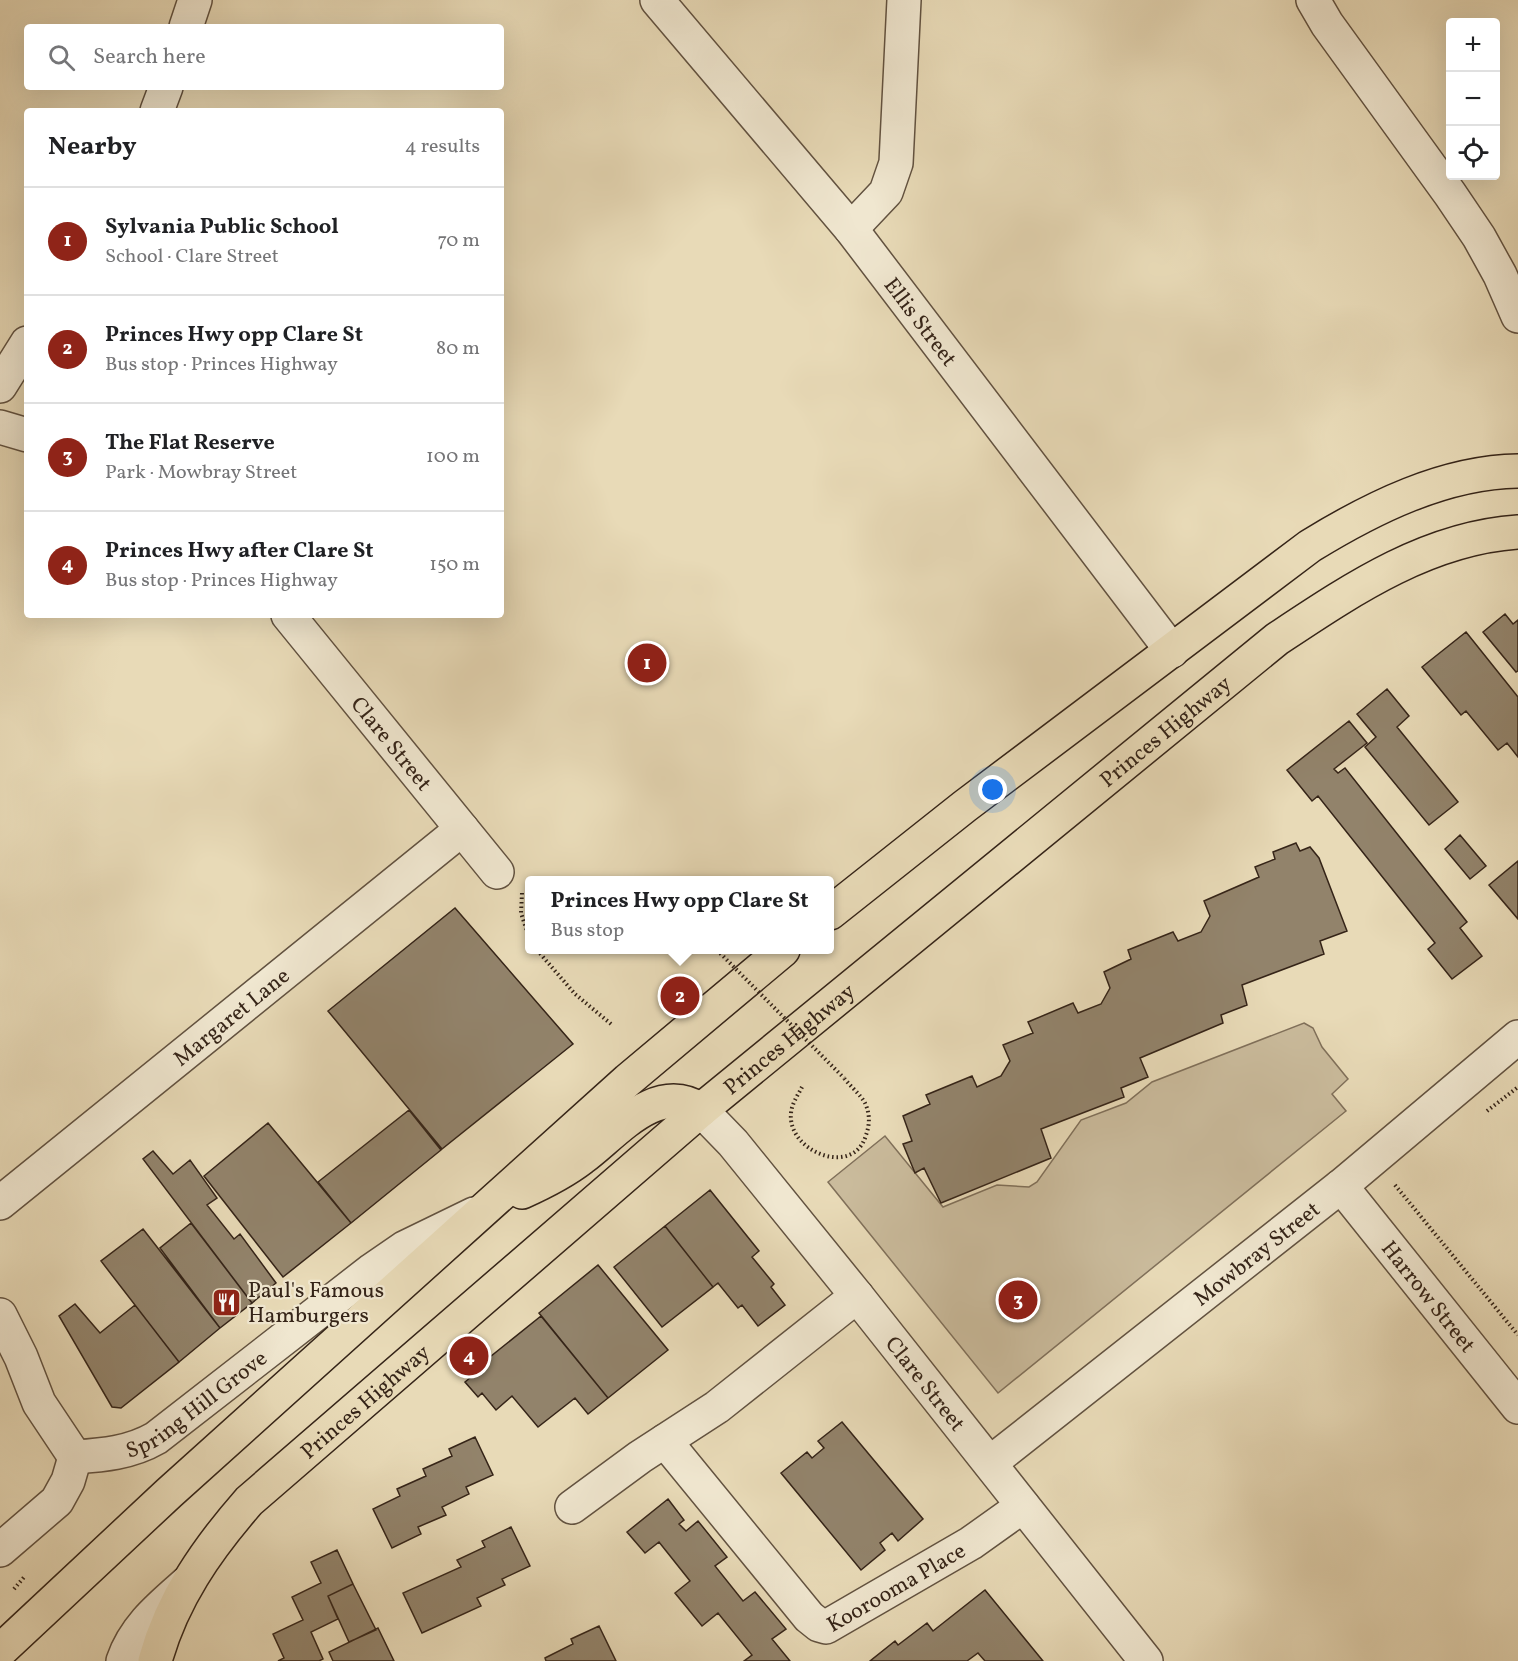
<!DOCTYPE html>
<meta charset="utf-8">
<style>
body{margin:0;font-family:Vollkorn,serif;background:#f2f2f2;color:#202124}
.controls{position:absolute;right:18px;top:18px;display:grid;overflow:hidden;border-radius:6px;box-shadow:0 6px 24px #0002}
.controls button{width:54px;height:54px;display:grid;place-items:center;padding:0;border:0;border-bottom:2px solid #e0e0e0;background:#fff;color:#202124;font:30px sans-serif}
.you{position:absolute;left:993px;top:790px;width:21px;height:21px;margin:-15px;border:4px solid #fff;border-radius:50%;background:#1a73e8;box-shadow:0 0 0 9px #1a73e833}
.badge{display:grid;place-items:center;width:39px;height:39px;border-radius:50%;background:#8f2418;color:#fff;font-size:20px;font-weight:700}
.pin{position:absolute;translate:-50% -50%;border:3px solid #fff;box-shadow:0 2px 6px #0006}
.popup{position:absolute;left:525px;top:876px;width:309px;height:78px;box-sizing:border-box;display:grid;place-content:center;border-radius:6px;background:#fff;filter:drop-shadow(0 2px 4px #0005);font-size:20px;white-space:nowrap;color:#757577}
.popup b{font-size:22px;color:#202124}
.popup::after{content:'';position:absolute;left:50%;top:100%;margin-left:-12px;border:12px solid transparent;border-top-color:#fff}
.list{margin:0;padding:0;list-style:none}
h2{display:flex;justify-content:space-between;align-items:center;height:78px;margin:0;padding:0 24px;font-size:26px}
h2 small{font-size:20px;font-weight:400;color:#757577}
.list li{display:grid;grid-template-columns:39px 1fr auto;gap:18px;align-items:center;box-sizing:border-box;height:108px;padding:0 24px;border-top:2px solid #e0e0e0}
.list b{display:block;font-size:22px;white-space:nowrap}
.list p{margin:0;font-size:20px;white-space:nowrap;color:#757577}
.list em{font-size:20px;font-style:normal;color:#757577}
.icon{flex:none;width:33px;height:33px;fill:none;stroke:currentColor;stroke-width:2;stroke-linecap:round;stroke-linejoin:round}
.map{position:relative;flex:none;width:1518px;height:1661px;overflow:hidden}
.search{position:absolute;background:#fff;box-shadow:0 6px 24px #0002;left:24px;top:24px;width:480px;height:66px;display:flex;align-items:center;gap:15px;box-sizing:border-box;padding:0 21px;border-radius:6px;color:#757577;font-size:22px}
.panel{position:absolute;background:#fff;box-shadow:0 6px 24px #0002;left:24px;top:108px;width:480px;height:510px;border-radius:6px}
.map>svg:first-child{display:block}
</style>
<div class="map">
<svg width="1518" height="1661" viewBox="0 0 1518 1661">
<rect width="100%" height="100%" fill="#e8dab7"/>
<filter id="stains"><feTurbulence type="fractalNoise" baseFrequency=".00333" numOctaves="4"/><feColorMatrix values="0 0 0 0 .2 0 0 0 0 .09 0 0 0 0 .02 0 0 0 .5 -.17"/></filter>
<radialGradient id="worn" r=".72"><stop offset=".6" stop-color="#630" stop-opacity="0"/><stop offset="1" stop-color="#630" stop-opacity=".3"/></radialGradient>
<path fill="#cabb9c" stroke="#80705a" stroke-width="1.5" d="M1304 1023 1313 1028 1322 1047 1348 1079 1332 1094 1346 1111 998 1393 828 1182 885 1136 943 1207 997 1185 1029 1187 1037 1182 1081 1120 1126 1103 1152 1082Z"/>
<path fill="#92836b" stroke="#352418" stroke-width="1.5" d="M1505 614 1513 624 1518 620V671L1516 672 1483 632Z
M1466 632 1518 697V757L1507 743 1498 750 1466 711 1461 715 1422 667Z
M1387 689 1409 716 1397 727 1458 802 1429 825 1365 747 1376 737 1357 714Z
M1349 721 1367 743 1334 769 1338 773 1345 768 1467 922 1460 928 1482 956 1452 979 1428 949 1435 943 1318 796 1312 801 1287 770Z
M1460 835 1486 866 1470 879 1445 849Z
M1296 843 1300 851 1310 847 1319 858 1347 931 1320 941 1324 954 1242 985 1247 1005 1221 1015 1223 1023 1140 1058 1148 1077 1121 1088 1124 1097 1041 1129 1051 1158 941 1203 924 1168 915 1173 903 1144 912 1141 903 1116 930 1104 926 1095 972 1076 977 1087 1001 1076 1010 1061 1003 1045 1033 1033 1028 1022 1073 1003 1078 1013 1101 1004 1110 988 1104 972 1131 959 1128 950 1173 932 1178 941 1201 932 1210 916 1204 901 1259 877 1255 867 1275 859 1273 852Z
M1518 861V919L1489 885Z
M455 908 573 1044 442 1149 328 1011Z
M409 1110 441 1150 351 1223 318 1182Z
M268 1123 351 1223 283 1277 204 1176Z
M153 1151 173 1174 190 1160 217 1198 207 1205 234 1239 240 1234 276 1283 252 1303 143 1159Z
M710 1190 759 1251 752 1257 774 1284 771 1287 785 1305 758 1326 742 1305 738 1308 718 1283 713 1287 665 1226Z
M191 1223 252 1303 220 1328 160 1248Z
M665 1226 713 1287 662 1327 614 1267Z
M143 1229 220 1328 179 1362 101 1261Z
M598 1265 668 1350 608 1398 539 1313Z
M75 1304 100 1333 135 1305 179 1362 121 1408 112 1407 59 1316Z
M541 1316 608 1398 588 1414 575 1398 538 1427 512 1396 496 1410 482 1393 478 1397 465 1382 488 1363 485 1361Z
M842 1422 923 1519 898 1541 892 1533 880 1543 885 1550 861 1570 781 1473 807 1452 812 1458 824 1448 818 1441Z
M475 1437 493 1475 466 1487 469 1494 442 1507 446 1515 418 1527 421 1534 392 1548 373 1509 400 1496 397 1489 426 1476 423 1469 452 1456 449 1449Z
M668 1499 684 1520 679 1524 686 1531 698 1521 727 1557 715 1566 743 1601 755 1592 786 1629 772 1639 790 1661H744L752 1655 718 1613 702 1626 675 1593 690 1581 659 1542 645 1553 627 1532Z
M511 1527 530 1566 502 1579 505 1585 477 1598 481 1606 422 1633 403 1593 461 1567 457 1560 485 1547 482 1541Z
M337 1550 353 1584 328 1596 338 1619 311 1632 323 1659 319 1661H278L284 1658 273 1634 303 1620 292 1597 321 1583 311 1562Z
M353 1584 376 1630 349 1642 328 1596Z
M985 1590 1043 1661H985L978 1653 967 1661H870L895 1641 898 1645 927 1623 933 1631Z
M599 1626 616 1661H546L545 1658 573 1644 571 1639Z
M378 1628 394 1661H333L329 1652Z"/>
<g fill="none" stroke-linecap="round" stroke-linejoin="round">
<defs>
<g id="minor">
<path id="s1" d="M657 0 851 229 1172 651"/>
<path d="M1313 0 1327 24 1450 194 1479 237 1500 275 1518 316"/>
<path d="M186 27 195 0"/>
<path d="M157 111 166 87"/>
<path d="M851 229 886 192 896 163 904 0"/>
<path d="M0 386 27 343"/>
<path d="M0 427 27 435"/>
<path id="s2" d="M288 615 497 872"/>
<path id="s3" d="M701 1110 733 1143 857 1296 1146 1661"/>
<path id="s4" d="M1341 1186 1518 1407"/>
<path id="s5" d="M0 1203 462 829"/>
<path d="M0 1315 21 1357 39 1403 75 1457"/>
<path id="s6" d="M665 1441 809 1617 819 1625 826 1627 971 1543 1023 1506"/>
<path id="s7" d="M75 1457C103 1455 130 1453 156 1438L372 1270 404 1248 474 1214"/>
<path id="s8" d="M990 1463 1341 1186 1518 1037"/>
<path d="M572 1507 640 1457 717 1407 857 1296"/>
<path d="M0 1550 57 1501 68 1481 75 1457"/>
<path d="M123 1661C135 1626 161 1606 188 1582"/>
</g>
<g id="highway">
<path d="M830 913 965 806 1310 546C1372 508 1444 472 1518 471"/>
<path d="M522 1192C542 1183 564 1172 582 1158 615 1134 656 1080 701 1110"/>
<path d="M0 1651 169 1493 628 1080 783 950"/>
<path id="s9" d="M155 1661C172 1599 207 1549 249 1501L701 1110 1277 639C1351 590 1427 538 1518 532"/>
</g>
</defs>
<use href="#minor" stroke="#625240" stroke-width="36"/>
<use href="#highway" stroke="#352418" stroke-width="36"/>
<path stroke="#352418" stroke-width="4" stroke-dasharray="1.5 3" stroke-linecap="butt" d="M522 893 521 913 530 940
M537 950 575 994 611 1024
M716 950H717
M802 1087C798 1095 792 1103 791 1113 787 1152 854 1178 866 1135 870 1124 870 1114 865 1103 860 1094 850 1086 844 1078
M1487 1111 1518 1087
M1395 1185 1518 1335
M14 1589 25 1576"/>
<use href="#minor" stroke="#f0e7d0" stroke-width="33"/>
<use href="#highway" stroke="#e8dab7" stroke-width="33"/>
<path stroke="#352418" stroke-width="4" stroke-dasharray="1.5 3" stroke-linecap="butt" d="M717 950 844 1078"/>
</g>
<defs>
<symbol id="restaurant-square" viewBox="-11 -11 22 22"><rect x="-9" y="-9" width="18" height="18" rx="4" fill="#8f2418" stroke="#f0e7d0"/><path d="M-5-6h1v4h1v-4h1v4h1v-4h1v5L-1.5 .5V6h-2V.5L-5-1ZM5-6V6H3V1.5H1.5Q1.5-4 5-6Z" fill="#fff"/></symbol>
</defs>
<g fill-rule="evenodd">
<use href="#restaurant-square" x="210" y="1286" width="33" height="33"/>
</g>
<g text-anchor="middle" stroke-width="4.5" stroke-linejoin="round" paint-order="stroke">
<g font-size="22" fill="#352418" stroke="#f0e7d0">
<text dy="8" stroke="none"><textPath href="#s1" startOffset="416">Ellis Street</textPath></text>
<text dy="8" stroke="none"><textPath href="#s9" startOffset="1384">Princes Highway</textPath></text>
<text dy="8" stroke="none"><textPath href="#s2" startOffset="165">Clare Street</textPath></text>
<text dy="8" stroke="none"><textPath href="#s5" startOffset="297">Margaret Lane</textPath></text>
<text dy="8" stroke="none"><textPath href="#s9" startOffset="898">Princes Highway</textPath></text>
<text dy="8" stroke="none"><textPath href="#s8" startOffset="339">Mowbray Street</textPath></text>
<text dy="8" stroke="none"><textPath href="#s4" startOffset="141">Harrow Street</textPath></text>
<text dy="8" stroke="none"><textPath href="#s3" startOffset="354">Clare Street</textPath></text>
<text dy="8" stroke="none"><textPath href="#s7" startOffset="136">Spring Hill Grove</textPath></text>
<text dy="8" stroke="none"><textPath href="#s9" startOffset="340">Princes Highway</textPath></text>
<text dy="8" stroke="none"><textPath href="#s6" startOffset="328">Koorooma Place</textPath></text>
</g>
<g font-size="22" fill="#352418" stroke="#f0e7d0" text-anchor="start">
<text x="248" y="1297">Paul's Famous<tspan x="248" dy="25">Hamburgers</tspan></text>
</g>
</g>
<rect width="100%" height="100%" filter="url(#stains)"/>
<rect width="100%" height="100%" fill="url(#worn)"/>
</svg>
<div class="controls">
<button>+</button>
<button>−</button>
<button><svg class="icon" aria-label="locate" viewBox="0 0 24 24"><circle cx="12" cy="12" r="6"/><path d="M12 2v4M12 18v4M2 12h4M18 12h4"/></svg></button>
</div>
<div class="you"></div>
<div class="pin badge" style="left:647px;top:663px">1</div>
<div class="pin badge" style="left:680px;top:996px">2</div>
<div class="popup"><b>Princes Hwy opp Clare St</b>Bus stop</div>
<div class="pin badge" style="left:1018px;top:1300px">3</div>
<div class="pin badge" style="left:469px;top:1356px">4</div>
<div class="search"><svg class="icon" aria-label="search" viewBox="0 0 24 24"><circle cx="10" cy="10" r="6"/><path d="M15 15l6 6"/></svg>Search here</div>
<section class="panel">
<h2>Nearby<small>4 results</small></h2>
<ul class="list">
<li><span class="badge">1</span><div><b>Sylvania Public School</b><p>School · Clare Street</p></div><em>70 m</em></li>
<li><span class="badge">2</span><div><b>Princes Hwy opp Clare St</b><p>Bus stop · Princes Highway</p></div><em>80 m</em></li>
<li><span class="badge">3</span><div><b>The Flat Reserve</b><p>Park · Mowbray Street</p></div><em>100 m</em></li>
<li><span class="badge">4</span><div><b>Princes Hwy after Clare St</b><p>Bus stop · Princes Highway</p></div><em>150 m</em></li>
</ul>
</section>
</div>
